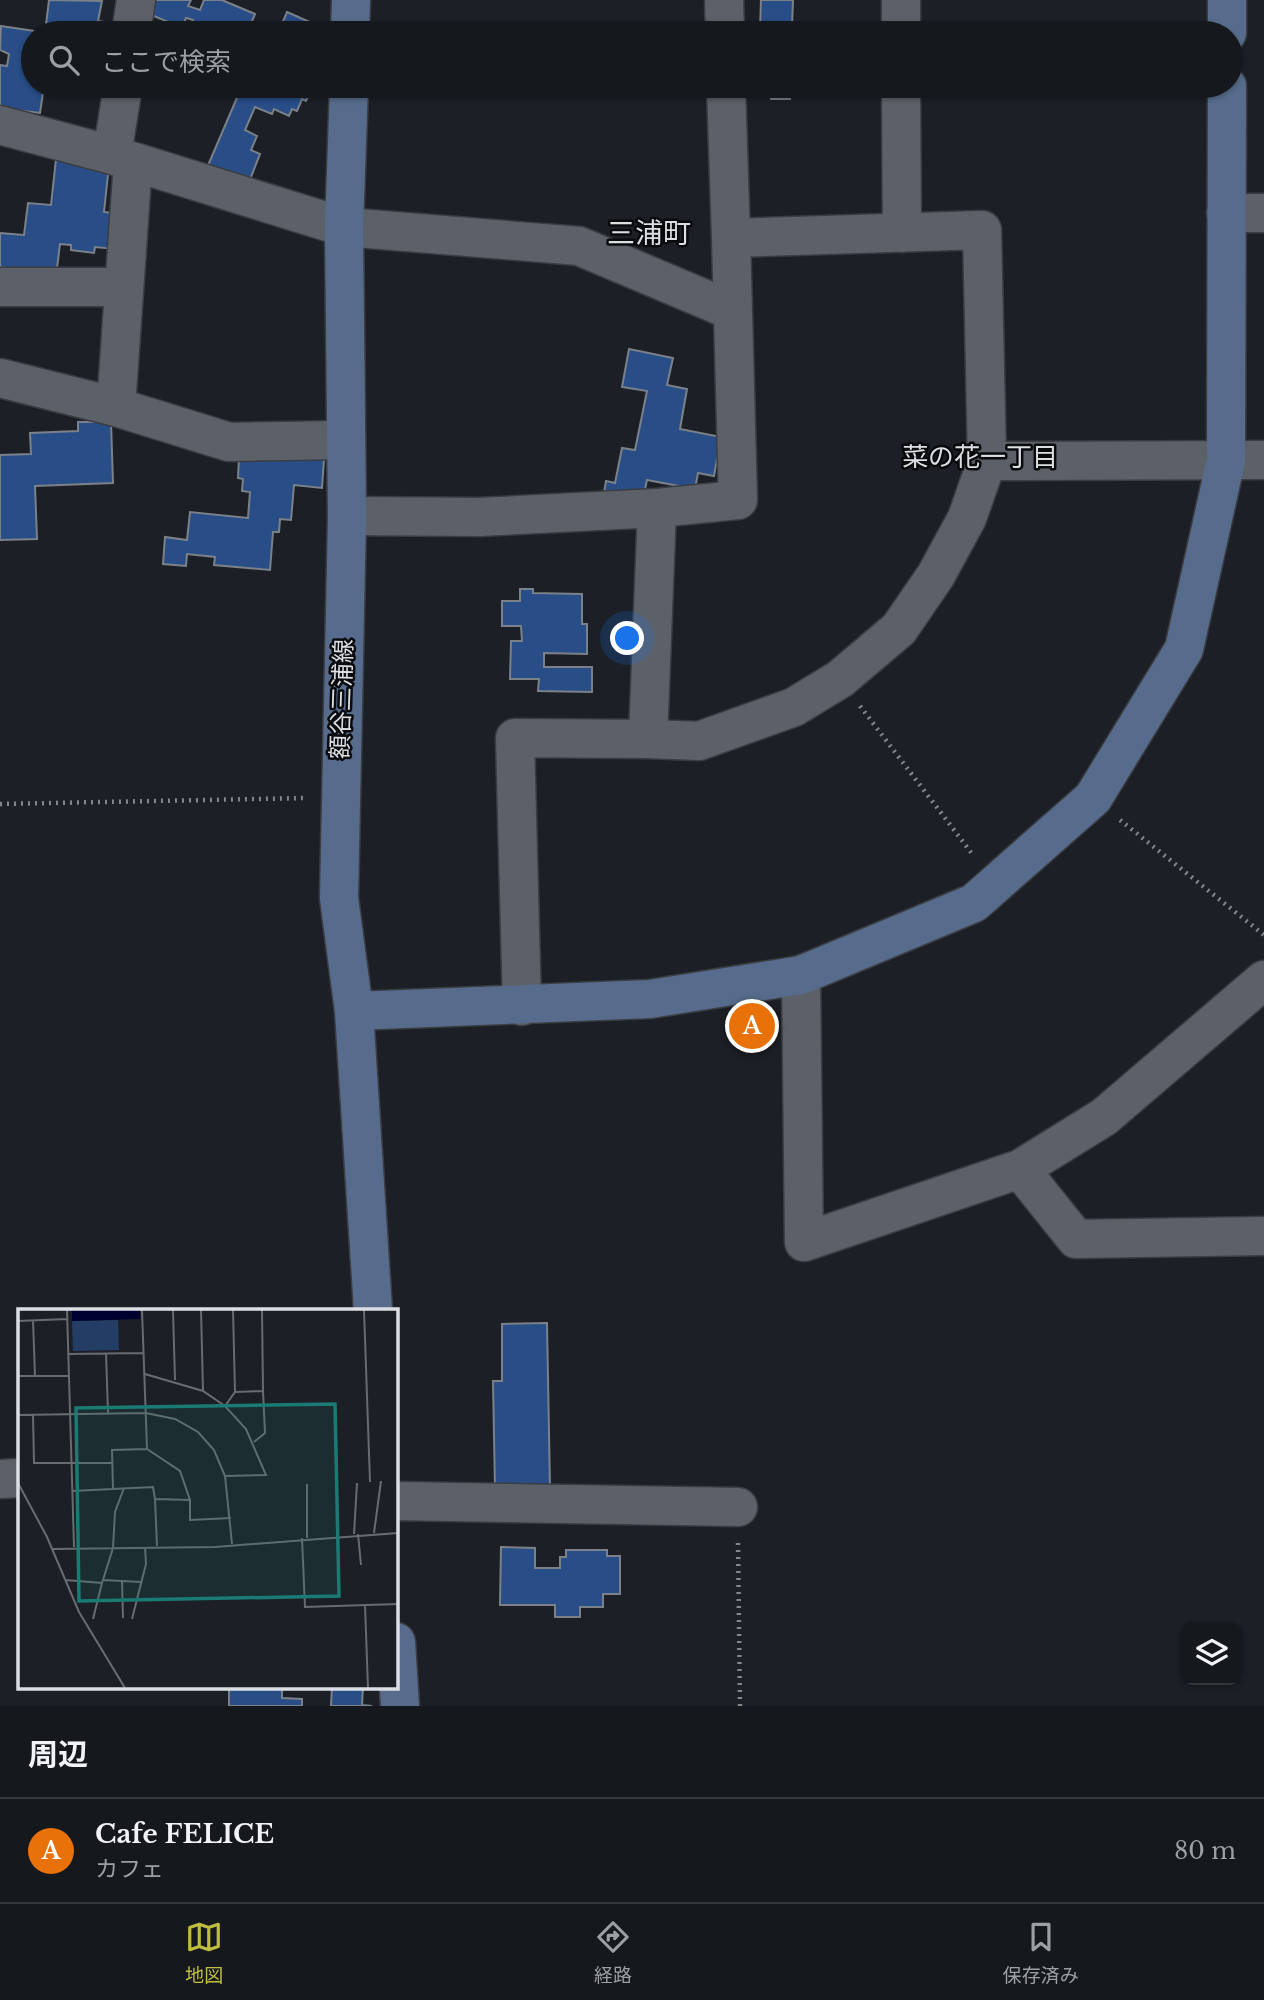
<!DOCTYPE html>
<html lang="ja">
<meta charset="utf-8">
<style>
body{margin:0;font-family:"Libre Baskerville","Noto Sans JP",serif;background:#222529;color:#f1f3f6}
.controls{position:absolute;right:21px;bottom:21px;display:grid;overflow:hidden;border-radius:14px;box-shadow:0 2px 5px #0004}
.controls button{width:63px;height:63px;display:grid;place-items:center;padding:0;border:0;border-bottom:2px solid #34373b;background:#15181c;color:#f1f3f6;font:35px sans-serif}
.you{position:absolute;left:628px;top:639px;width:24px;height:24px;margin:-18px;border:5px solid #fff;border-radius:50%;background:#1a73e8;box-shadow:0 0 0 10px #1a73e833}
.badge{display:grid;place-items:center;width:46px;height:46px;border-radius:50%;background:#bfbe41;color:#fff;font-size:23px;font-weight:700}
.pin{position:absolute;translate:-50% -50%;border:4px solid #fff;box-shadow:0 2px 7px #0006}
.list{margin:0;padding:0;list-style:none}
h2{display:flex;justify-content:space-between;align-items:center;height:91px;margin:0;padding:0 28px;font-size:30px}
h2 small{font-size:23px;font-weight:400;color:#9da0a3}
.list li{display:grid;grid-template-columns:46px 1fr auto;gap:21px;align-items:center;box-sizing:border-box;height:105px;padding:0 28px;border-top:2px solid #34373b}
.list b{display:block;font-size:26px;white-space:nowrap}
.list p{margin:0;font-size:23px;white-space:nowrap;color:#9da0a3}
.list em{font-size:23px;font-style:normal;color:#9da0a3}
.icon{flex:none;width:38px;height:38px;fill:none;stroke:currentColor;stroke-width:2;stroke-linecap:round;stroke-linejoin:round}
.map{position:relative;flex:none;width:1264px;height:1706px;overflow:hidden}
.search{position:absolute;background:#15181c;box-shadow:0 2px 5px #0004;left:21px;right:21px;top:21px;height:77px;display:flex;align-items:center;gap:18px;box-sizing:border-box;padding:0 24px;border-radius:38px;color:#9da0a3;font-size:26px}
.sheet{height:196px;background:#15181c}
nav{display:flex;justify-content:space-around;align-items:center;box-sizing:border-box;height:98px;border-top:2px solid #34373b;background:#15181c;font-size:19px;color:#9da0a3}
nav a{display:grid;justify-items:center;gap:4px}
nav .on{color:#bfbe41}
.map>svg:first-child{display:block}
</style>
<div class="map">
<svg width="1264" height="1706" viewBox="0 0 1264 1706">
<rect width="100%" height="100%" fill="#1c2026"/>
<path fill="#284d87" stroke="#7b8189" stroke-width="2" d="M49 0 102 1 98 21 105 22 103 33H45Z
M155 0H191L188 6 200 10 204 0H222L255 14 247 33H188L193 20 186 18 182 28 149 14Z
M761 0H793L792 27H812V31L865 33H772V31L760 30Z
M287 12 312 23 308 33H278Z
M1 26 35 31 33 86H44L40 113 0 108V65L7 66 9 54 0 50Z
M242 86H313L306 101 302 99 297 111 292 109 289 116 274 109 272 114 255 107 245 130 257 136 251 150 260 154 247 187 206 170Z
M757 86H842V94L790 92V99H771V90H757Z
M56 159 109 165 104 212 112 213 115 249 95 247 94 253 71 250V245L60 244 56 276 0 267V233L24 235 28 203 51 205Z
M629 349 673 358 667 385 687 389 680 429 721 437 714 476 698 473 695 489 647 480 644 494 604 492 606 481 615 483 622 448 635 450 647 391 622 387Z
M78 422H111L113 483 35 486 37 539 0 540V455L31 454 30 433 78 431Z
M239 457 324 459 322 488 294 485 291 520 280 519 279 532H273L270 570 214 565 215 557 187 554 186 566 163 564 165 537 187 540 190 512 248 518 250 492 242 491 243 479 238 478Z
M520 589H533V593L582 594V624H587V654L544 653V667H592V692L538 691 539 679H510L511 641H522L521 626H502V601H520Z
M547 1323 550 1488 495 1490 493 1381H502V1324Z
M501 1547 535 1548V1568H560V1557H566V1550H607V1556H620V1594H603V1607H580V1617H555V1605H500Z
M229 1687H282V1698L302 1699V1706H229Z
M332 1687H363L362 1705 372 1706H331Z"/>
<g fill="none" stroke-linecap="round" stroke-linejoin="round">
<defs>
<path id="street" d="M724 0 725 33
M901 0V33
M131 33 136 0
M726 86 731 238
M901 86 902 233
M0 125 112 155 123 86
M112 155 344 227 579 246 733 311
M1226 213H1264
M0 287H124
M0 378 116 407 229 442 346 440
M116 407 133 162
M347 516 480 517 657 508
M648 739 699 741 794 707 840 679 899 629 936 575 967 518 987 461
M801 975 804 1242 1020 1169 1104 1117 1264 980
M522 1006 515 738 648 739 657 508 738 500 731 238 982 230 987 461 1264 460
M1020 1169 1076 1239 1264 1236
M0 1479 19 1478
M396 1501 738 1507"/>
<path id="secondary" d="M350 33 351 0
M1227 33V0
M349 86 344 227 347 516 339 898 354 1011 373 1310
M354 1011 650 999 801 975 974 903 1093 798 1184 649 1226 460 1227 86
M396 1642 400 1706"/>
</defs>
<use href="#street" stroke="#3a3d42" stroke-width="41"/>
<use href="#secondary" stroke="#3a3d42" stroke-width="41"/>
<path stroke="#83878b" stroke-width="4.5" stroke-dasharray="2 5" stroke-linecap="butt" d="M860 706 973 855
M0 804 307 798
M1120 820 1264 935
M738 1543 740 1706"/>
<use href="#street" stroke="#5c6169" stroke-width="38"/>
<use href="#secondary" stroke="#576c8c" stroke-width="38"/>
</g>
<g text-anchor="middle" stroke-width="5" stroke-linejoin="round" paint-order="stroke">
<g font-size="24" fill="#dbdee2" stroke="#080a0c">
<text transform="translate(342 699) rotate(-88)" y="8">額谷三浦線</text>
</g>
<g font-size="26" fill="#dbdee2" stroke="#080a0c">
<text x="980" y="466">菜の花一丁目</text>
</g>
<g font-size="28" fill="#dbdee2" stroke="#080a0c">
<text x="649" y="243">三浦町</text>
</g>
</g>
<g transform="translate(18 1309)">
<rect width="380" height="380" fill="#1c2026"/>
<path d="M100 11 101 41 55 42 54 12Z" fill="#243d64"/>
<path d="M54 1H122V10L54 12Z" fill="#000030"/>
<path fill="none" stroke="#686c71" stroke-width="2" d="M49 1 56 238M124 1 129 140 94 141 95 180 135 178 137 190 172 191V211L213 209M155 1 157 71M183 1 185 82M346 1 352 173M15 11 17 67M0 12 49 10M88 44 90 104M50 45 126 44M127 65 185 82 207 97 228 120 248 166 207 167M0 67H50M217 83 245 82 244 1M207 97 217 83 215 1M0 106 128 104 157 110 180 123 196 141 207 167 214 235M15 106 16 154H94M236 133 247 124 245 82M129 140 162 162 172 191M0 174 29 228 61 303 107 379M289 175V229M54 182 95 180M137 190 139 237M356 224 363 172M336 225 339 174M340 225 343 256M284 229 287 298 380 295M35 240 197 238 380 224M47 271 84 274 75 310M85 271 123 273M104 272 105 309M84 274 95 239 97 203 106 179M347 296 350 379M114 310 128 255 127 238"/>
<path fill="#197b74" fill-opacity="0.15" stroke="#197b74" stroke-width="3.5" d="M317 95 321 287 61 292 58 99Z"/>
<rect width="380" height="380" fill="none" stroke="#dbdee2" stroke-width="3.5"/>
</g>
</svg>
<div class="controls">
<button><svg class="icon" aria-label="layers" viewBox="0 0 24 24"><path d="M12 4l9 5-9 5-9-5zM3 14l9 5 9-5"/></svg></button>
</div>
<div class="you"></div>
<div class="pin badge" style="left:752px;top:1026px;background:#e8710a">A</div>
<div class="search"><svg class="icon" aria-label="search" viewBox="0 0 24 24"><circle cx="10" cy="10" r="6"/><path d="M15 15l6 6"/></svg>ここで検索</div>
</div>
<section class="sheet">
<h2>周辺<small></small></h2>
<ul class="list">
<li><span class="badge" style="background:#e8710a">A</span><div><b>Cafe FELICE</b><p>カフェ</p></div><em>80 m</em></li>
</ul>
</section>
<nav>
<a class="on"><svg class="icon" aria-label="map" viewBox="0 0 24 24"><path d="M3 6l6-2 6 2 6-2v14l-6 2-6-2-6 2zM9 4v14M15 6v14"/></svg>地図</a>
<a><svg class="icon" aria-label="directions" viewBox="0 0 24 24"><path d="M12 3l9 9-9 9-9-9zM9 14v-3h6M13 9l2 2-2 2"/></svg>経路</a>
<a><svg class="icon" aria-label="saved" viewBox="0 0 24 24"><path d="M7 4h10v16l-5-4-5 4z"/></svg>保存済み</a>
</nav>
